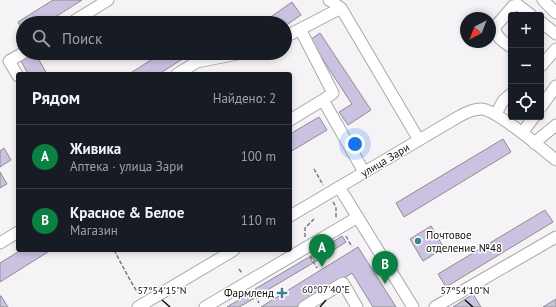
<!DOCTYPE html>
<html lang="ru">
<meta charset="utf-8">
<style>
body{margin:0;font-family:"PT Sans",sans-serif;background:#20242c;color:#f1f3f6}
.controls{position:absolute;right:12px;top:12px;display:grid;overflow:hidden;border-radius:4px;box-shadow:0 2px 6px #0003}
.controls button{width:36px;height:36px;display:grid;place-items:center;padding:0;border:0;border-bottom:1px solid #363941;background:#171b24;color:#f1f3f6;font:20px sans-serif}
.compass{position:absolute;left:460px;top:12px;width:36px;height:36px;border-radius:50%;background:#171b24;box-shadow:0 2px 6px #0003;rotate:222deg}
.you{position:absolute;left:355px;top:144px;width:14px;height:14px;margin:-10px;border:3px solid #fff;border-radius:50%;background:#1a73e8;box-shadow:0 0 0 6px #1a73e833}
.badge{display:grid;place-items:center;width:26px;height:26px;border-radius:50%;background:#0b8043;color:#fff;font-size:13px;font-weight:700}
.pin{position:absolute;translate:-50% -33px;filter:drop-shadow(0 1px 2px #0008)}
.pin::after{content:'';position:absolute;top:21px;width:14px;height:12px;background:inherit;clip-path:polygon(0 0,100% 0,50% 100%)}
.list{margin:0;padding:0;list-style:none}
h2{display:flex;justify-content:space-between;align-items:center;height:52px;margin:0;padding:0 16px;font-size:17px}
h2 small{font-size:13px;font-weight:400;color:#9ea1a6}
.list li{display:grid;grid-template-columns:26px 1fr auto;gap:12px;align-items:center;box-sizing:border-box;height:64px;padding:0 16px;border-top:1px solid #363941}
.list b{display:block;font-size:15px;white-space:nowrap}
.list p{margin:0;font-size:13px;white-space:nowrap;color:#9ea1a6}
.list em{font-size:13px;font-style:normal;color:#9ea1a6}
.icon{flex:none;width:22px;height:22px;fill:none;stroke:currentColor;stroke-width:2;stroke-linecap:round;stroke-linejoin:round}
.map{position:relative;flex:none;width:556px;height:307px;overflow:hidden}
.search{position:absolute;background:#171b24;box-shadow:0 2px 6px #0003;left:16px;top:16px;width:276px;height:44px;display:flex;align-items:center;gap:10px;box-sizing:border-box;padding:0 14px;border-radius:22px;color:#9ea1a6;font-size:15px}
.panel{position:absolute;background:#171b24;box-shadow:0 2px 6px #0003;left:16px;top:72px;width:276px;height:180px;border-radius:4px}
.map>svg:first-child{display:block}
</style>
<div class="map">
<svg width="556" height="307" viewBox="0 0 556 307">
<rect width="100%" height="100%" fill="#f6f3f7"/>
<path fill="#cac2e0" stroke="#8d8c91" d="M53 0H82L46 23H23V31L18 22Z
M292 2 301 15 285 26V23H251L265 21Z
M320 33 371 110 348 125 339 112 352 104 310 40Z
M35 53 47 74H28L21 61Z
M162 53H192L159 74H129Z
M319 117 327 130 290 152V134Z
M503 139 511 152 404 217 396 203Z
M4 148 11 160 0 167V151Z
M0 172 7 184 0 188Z
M545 210 553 222 446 287 438 274Z
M431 226 444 248 423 261 410 239Z
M342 236 346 242 315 262 311 256Z
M358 247 396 307H373L352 273 297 307H261Z
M21 250H51L0 282V263Z
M309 257 313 263 259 295 255 289Z
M252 292 255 298 239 307H227Z
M473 294 481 307H453Z
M0 296H1L8 307H0Z
M556 299V307H543Z"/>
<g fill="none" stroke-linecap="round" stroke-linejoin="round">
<defs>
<path id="minor" d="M329 0 341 8
M543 0 556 13
M541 22 556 34
M71 23 108 0
M300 29 333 93 323 100
M285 37 341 8 419 140
M511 47C504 42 495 37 495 27L513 6 518 5 531 15
M541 66 556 49
M177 74 197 62 242 53
M18 76 9 61 23 53
M541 107 556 86
M496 114 503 101 511 94
M290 120 323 100 364 172
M522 133 534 117
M534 143 556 125
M339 187 413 307
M290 216 458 117C465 113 473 109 481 109 496 109 542 149 556 160
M0 243 18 232
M138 307 234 250
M205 307 358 217
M304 307 343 283 357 307
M435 307 556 237"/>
</defs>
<use href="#minor" stroke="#aba7ac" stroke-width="13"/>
<path stroke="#7d7b7d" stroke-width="1.5" stroke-dasharray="4 2" stroke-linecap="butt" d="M314 169 323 185
M333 202 336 207V218
M346 236 352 247
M305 237V228L314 219
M114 250 130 280 139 295
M310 256 317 268
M239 269 242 273
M252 290 259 303"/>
<use href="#minor" stroke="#fff" stroke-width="11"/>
</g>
<path fill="none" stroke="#100f10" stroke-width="1.5" d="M162 300 170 307M465 300 473 307M320 307 326 300"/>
<g fill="#408194" stroke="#fff" stroke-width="1.5">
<circle cx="418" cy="241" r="4"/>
<path d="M280 287h4v4h4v4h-4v4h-4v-4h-4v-4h4z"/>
</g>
<g text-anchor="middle" stroke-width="3" stroke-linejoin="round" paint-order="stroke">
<g font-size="11" fill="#100f10" stroke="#fff">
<text transform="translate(385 160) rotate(-31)" y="4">улица Зари</text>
</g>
<g font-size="11" fill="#100f10" stroke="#fff" text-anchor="start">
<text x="426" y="239">Почтовое<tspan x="426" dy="13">отделение №48</tspan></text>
<text x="274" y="297" text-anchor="end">Фармленд</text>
</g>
</g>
<g font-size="10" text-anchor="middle" fill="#100f10" stroke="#fff" stroke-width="3" stroke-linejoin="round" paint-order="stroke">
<text x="326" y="293">60°07'40"E</text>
<text x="162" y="294">57°54'15"N</text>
<text x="465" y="294">57°54'10"N</text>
</g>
</svg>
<div class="controls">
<button>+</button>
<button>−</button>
<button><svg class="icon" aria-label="locate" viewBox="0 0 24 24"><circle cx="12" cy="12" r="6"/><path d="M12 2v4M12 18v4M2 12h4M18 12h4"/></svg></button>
</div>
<svg class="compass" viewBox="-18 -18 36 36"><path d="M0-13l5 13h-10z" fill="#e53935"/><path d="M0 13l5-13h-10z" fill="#9ea1a6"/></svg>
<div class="you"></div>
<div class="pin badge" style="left:322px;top:267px">A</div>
<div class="pin badge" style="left:385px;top:284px">B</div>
<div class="search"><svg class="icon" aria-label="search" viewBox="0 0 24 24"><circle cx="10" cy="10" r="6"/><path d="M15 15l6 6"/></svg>Поиск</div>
<section class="panel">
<h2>Рядом<small>Найдено: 2</small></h2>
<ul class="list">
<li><span class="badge">A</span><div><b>Живика</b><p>Аптека · улица Зари</p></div><em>100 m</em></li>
<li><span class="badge">B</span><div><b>Красное &amp; Белое</b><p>Магазин</p></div><em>110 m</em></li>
</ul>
</section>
</div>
